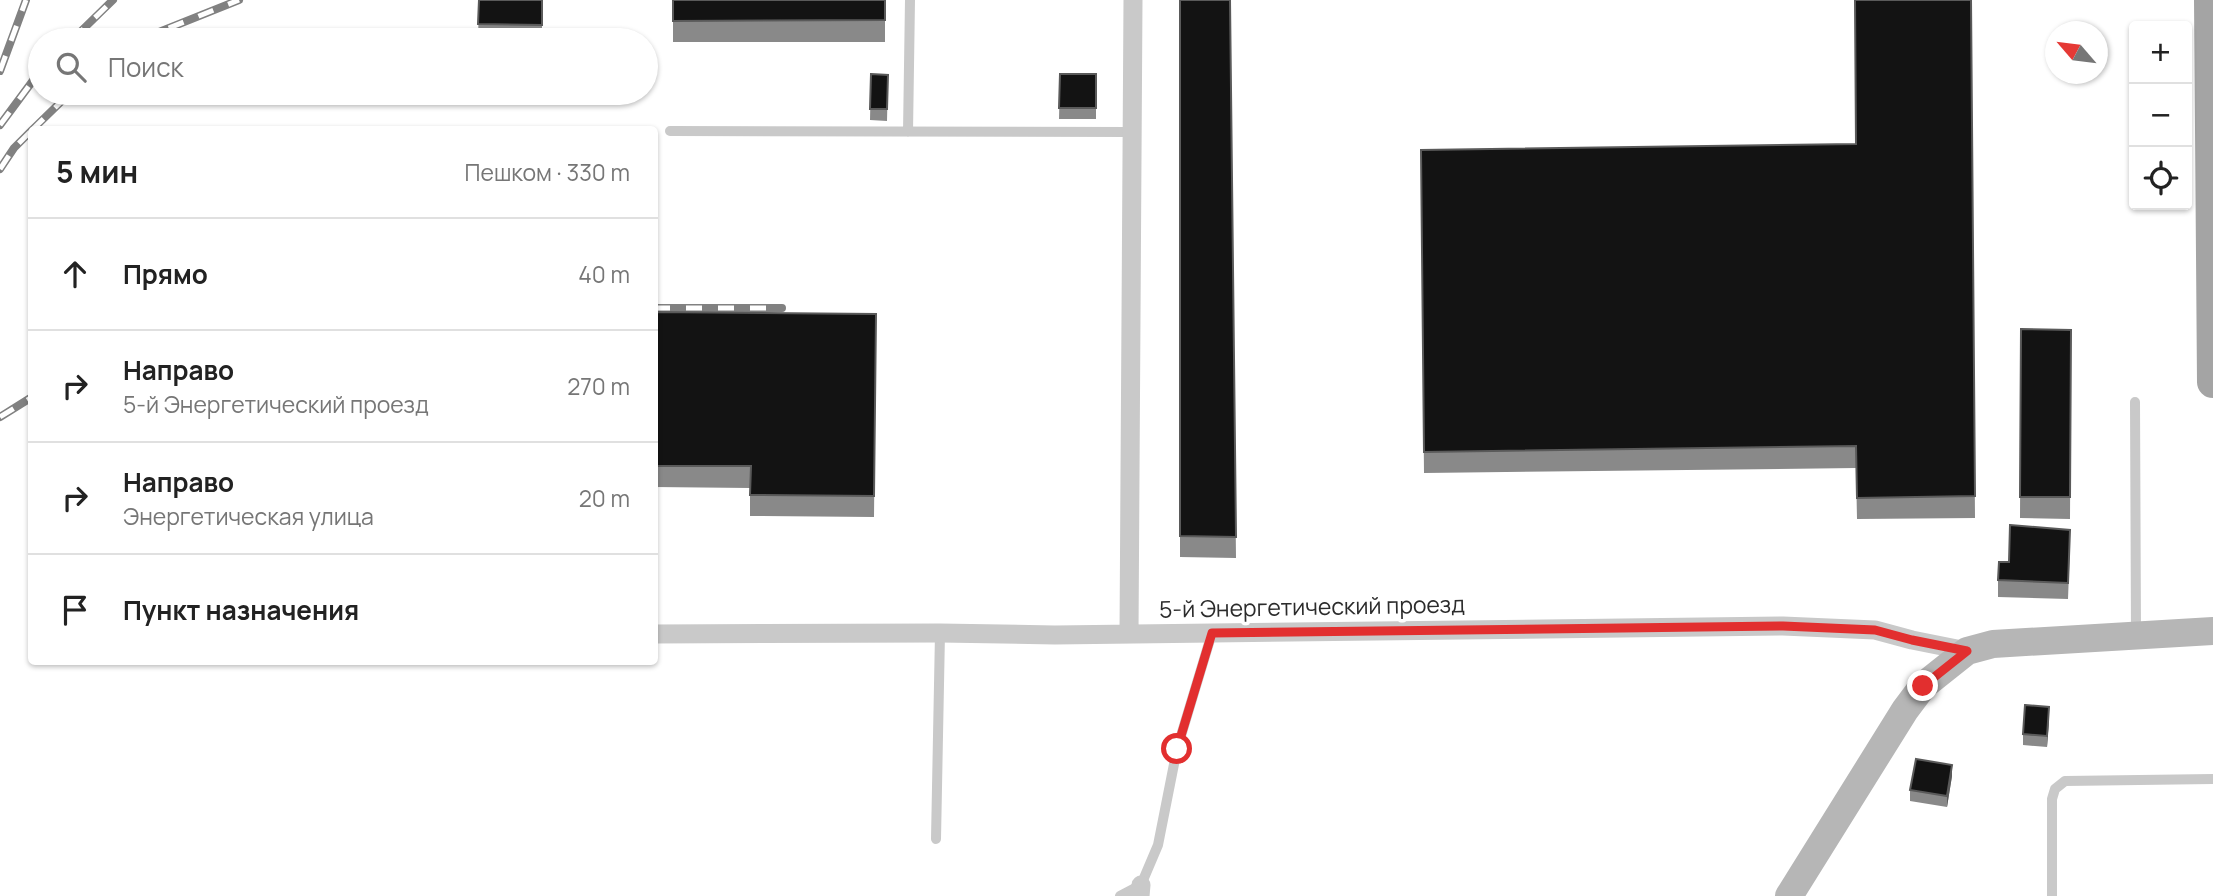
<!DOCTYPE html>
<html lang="ru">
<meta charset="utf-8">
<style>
body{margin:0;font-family:Manrope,sans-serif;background:#f2f2f2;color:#222}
.controls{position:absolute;right:21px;top:21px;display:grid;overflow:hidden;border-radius:7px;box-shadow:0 2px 5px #0004}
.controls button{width:63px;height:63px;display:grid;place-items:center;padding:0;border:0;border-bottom:2px solid #e0e0e0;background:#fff;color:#222;font:35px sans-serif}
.compass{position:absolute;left:2045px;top:21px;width:63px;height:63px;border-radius:50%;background:#fff;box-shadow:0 2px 5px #0004;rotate:298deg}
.stop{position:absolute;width:21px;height:21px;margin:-16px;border:5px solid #e22f2f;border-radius:50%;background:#fff}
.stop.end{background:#e22f2f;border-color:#fff;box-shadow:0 2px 7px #0008}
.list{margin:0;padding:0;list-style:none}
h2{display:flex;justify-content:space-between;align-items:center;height:91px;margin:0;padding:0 28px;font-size:30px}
h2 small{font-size:23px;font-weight:400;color:#767676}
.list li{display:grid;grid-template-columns:46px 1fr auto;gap:21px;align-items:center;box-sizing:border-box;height:112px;padding:0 28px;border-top:2px solid #e0e0e0}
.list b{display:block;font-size:26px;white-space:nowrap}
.list p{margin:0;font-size:23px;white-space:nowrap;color:#767676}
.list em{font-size:23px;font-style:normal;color:#767676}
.icon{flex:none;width:38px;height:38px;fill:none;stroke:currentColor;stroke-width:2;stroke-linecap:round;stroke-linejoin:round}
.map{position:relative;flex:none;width:2213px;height:896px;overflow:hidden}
.search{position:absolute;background:#fff;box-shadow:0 2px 5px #0004;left:28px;top:28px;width:630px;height:77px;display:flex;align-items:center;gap:18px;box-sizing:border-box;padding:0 24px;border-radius:38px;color:#767676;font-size:26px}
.panel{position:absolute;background:#fff;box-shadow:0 2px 5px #0004;left:28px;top:126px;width:630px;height:539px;border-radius:7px}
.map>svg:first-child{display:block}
</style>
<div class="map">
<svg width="2213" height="896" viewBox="0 0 2213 896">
<rect width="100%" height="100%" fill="#fff"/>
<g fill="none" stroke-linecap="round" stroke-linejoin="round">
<path stroke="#c9c9c9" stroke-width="10" d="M670 131 1132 132
M908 132 910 0
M2135 402 2136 632
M936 839 940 633
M1120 896 1141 885 1158 845 1177 749 1212 633
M2052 896V799L2055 789 2065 781 2213 779"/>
<path stroke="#c9c9c9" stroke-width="19" d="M654 634 940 633 1055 635 1783 626 1875 630 1912 640 1967 651
M1129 634 1133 0
M1140 896 1141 885"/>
<path stroke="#b6b6b6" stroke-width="28" d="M1789 896 1905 710 1923 686 1967 651 1993 644 2213 631"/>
<path stroke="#a4a4a4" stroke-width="32" d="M2210 0 2213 382"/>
<defs>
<path id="rail" d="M72 40 113 0
M139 40 239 0
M0 71 26 0
M0 125 40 71
M32 130 70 93
M0 169 14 148 32 130
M654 308H782
M0 417 32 397"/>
</defs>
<use href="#rail" stroke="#818181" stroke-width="8"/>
<use href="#rail" stroke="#fff" stroke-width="5" stroke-dasharray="16" stroke-linecap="butt"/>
</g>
<path fill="#898989" d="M479 0H542V40H478Z
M673 0H885V42H673Z
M1180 0H1230L1236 558 1180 557Z
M1971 0 1975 518 1857 519 1856 468 1424 473 1421 150 1856 144Z
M871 74 888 75 887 121 870 120Z
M1060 74H1096V119H1059Z
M479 93H510V104L479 105Z
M654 312 876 314 874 517 750 516V488L654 487Z
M2021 329 2071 330 2070 519 2020 518Z
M2070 546 2068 599 1998 597V580L2009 562Z
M2049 719 2047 747 2023 745V734Z
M1952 776 1947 807 1910 801V790Z"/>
<path fill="#5a5a5a" d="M2049 707V719L2047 747V736Z
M1952 765V776L1947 807V796Z"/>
<path fill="#131313" stroke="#5a5a5a" stroke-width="2" d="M479 0H542V25L478 24Z
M673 0H885V20L673 21Z
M1180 0H1230L1236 537 1180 536Z
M1855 0H1971L1975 496 1857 498 1856 446 1424 452 1421 150 1856 144Z
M589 34 624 36V40H589Z
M871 74 888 75 887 109H870Z
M1060 74H1096V108H1059Z
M479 93H510L479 94Z
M654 312 876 314 874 496 750 495 751 466H654Z
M2021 329 2071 330 2070 497H2020Z
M2010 525 2070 530 2068 583 1998 580 1999 562H2009Z
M2025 705 2049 707 2047 736 2023 734Z
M1916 759 1952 765 1947 796 1910 790Z"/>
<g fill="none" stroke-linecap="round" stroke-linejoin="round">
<path stroke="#e22f2f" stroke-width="9" d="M1177 749 1212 633 1783 626 1875 630 1912 640 1967 651 1923 686"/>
</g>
<g text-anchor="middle" stroke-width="7" stroke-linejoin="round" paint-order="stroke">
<g font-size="23" fill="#2c2c2c" stroke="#fff">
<text transform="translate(1312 607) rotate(-1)" y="8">5-й Энергетический проезд</text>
</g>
</g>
</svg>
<div class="controls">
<button>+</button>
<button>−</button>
<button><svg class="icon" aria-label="locate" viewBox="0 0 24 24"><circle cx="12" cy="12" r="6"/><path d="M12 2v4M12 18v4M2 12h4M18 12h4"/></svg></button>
</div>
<svg class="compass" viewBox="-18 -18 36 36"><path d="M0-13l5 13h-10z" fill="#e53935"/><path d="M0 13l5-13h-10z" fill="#767676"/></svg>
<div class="stop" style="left:1177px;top:749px"></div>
<div class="stop end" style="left:1923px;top:686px"></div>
<div class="search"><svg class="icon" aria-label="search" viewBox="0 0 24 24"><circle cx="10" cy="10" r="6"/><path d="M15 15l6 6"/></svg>Поиск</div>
<section class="panel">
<h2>5 мин<small>Пешком · 330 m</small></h2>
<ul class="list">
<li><svg class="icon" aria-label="ahead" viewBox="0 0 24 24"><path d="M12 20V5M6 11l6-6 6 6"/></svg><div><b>Прямо</b></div><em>40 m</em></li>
<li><svg class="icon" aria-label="right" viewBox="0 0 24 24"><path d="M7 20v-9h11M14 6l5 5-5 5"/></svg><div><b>Направо</b><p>5-й Энергетический проезд</p></div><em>270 m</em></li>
<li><svg class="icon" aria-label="right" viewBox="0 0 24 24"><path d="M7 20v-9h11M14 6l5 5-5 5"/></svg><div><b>Направо</b><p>Энергетическая улица</p></div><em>20 m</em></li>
<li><svg class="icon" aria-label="arrive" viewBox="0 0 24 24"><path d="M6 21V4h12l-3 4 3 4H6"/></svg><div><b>Пункт назначения</b></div></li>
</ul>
</section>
</div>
